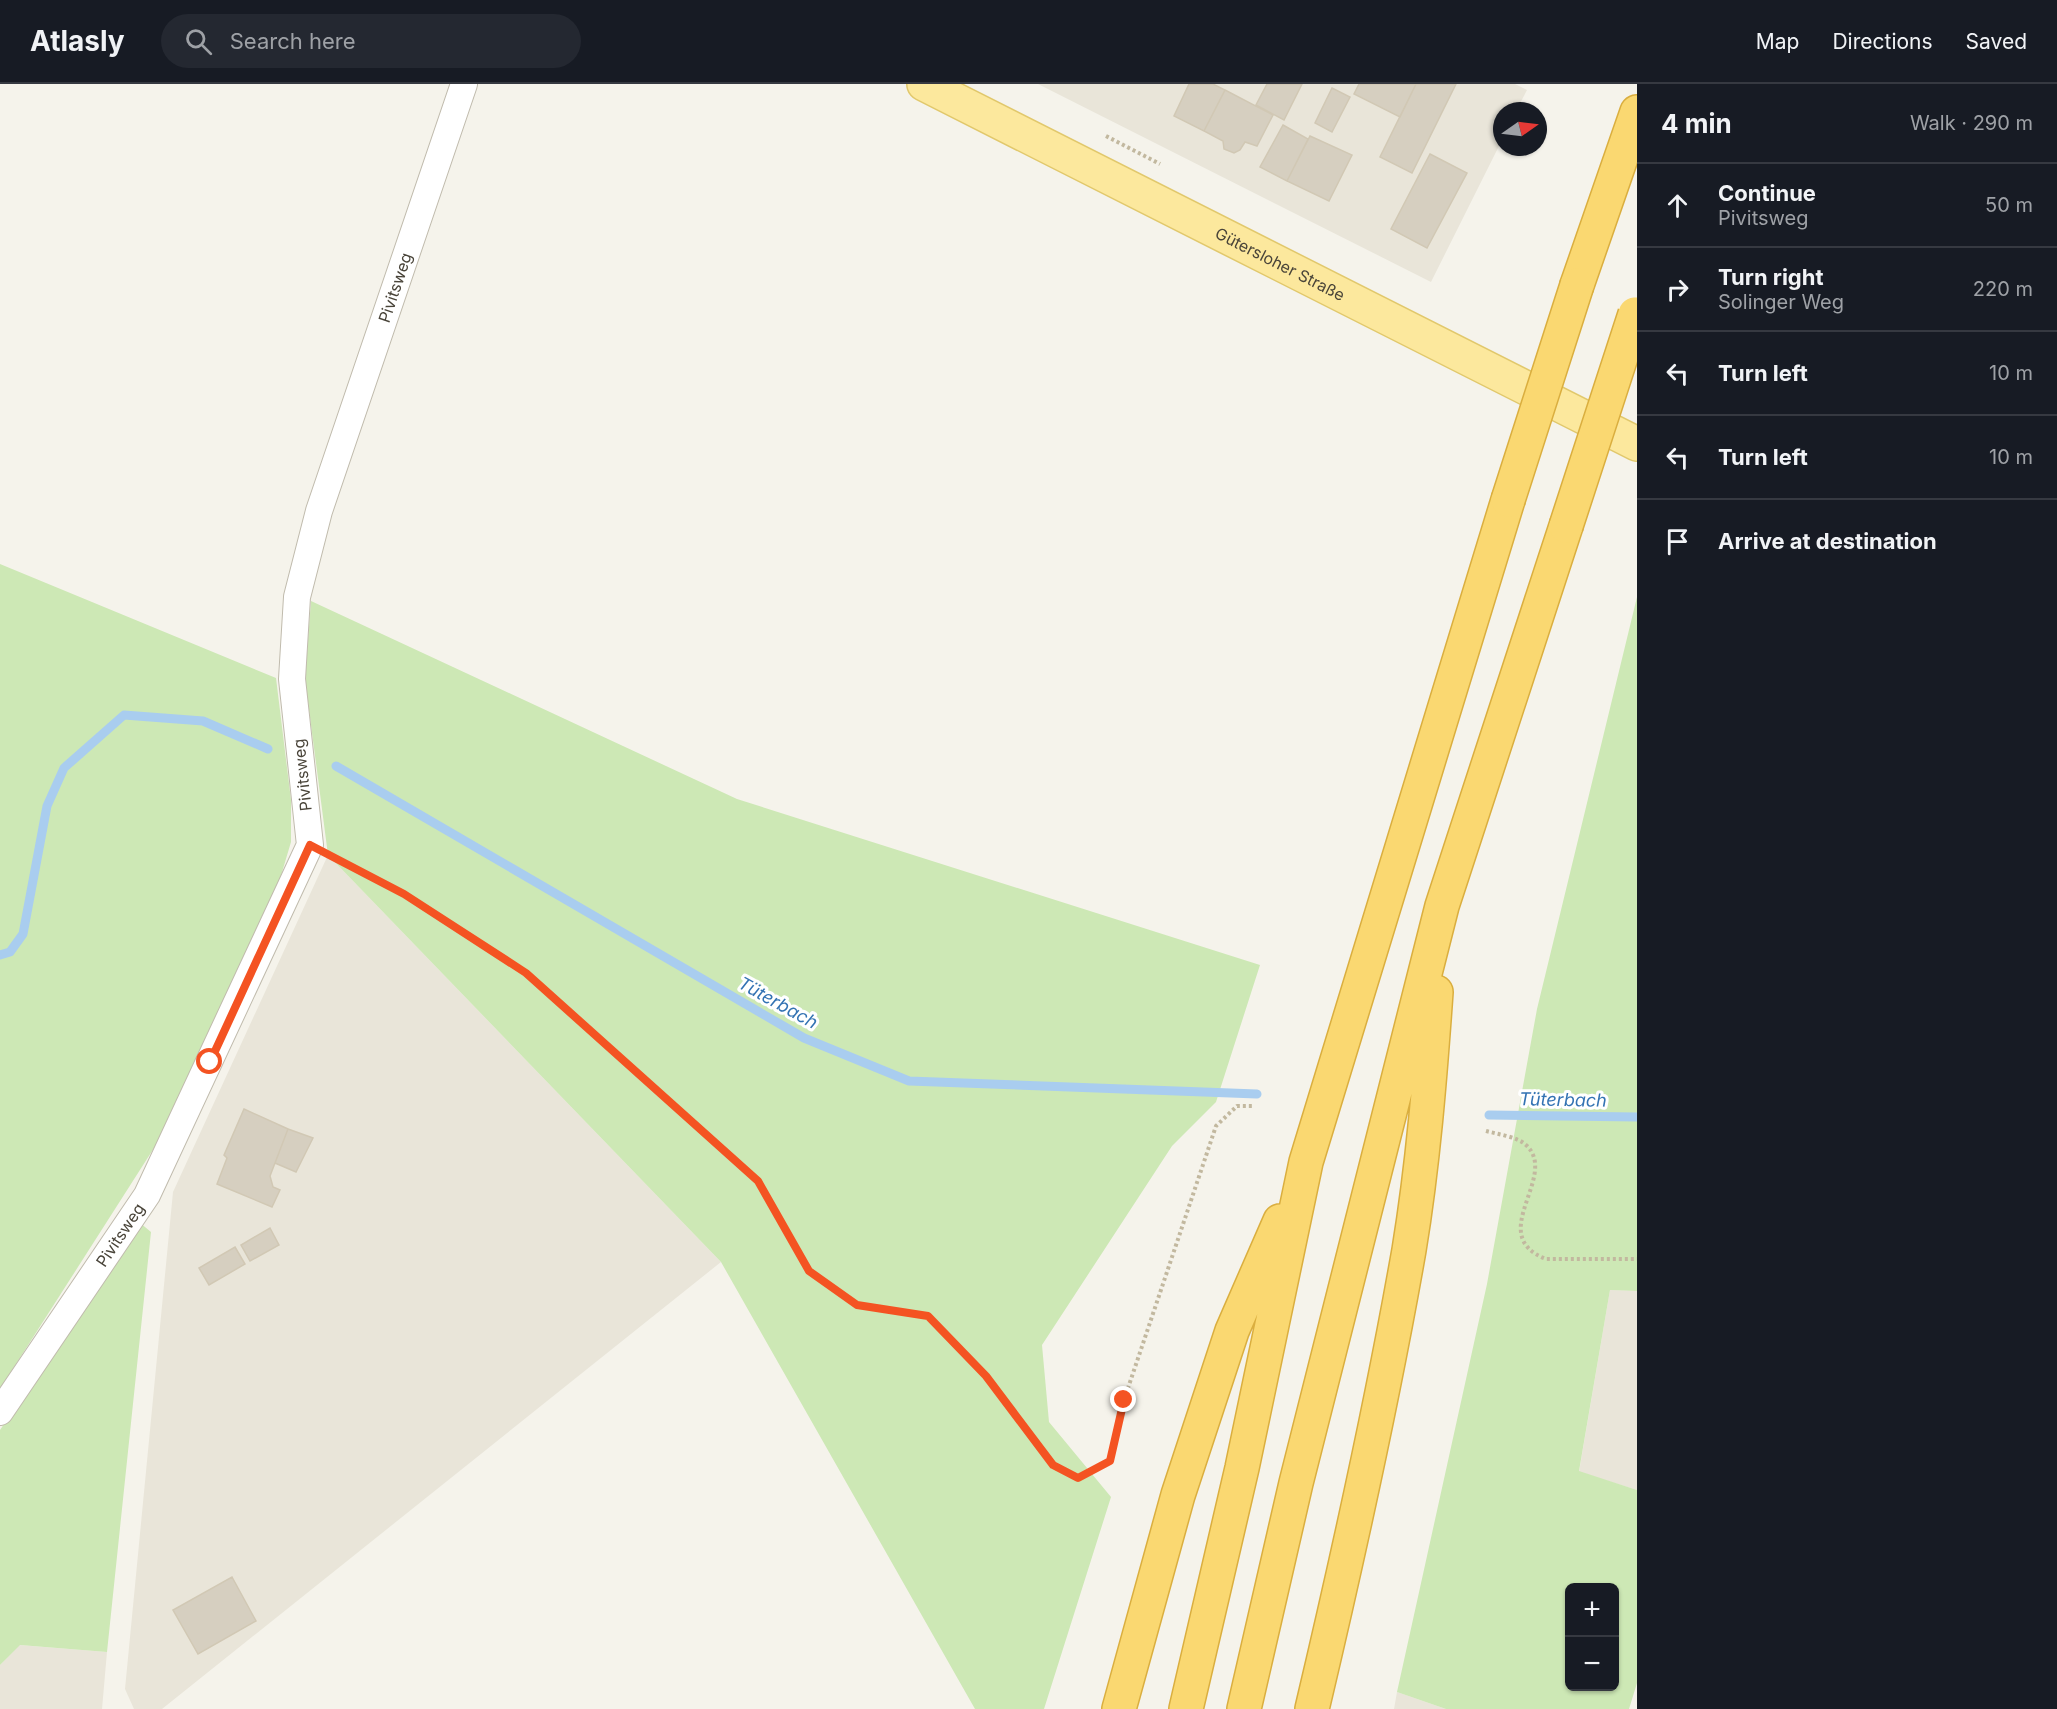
<!DOCTYPE html>
<meta charset="utf-8">
<style>
body{margin:0;font-family:Inter,sans-serif;background:#242831;color:#f1f3f6}
.controls{position:absolute;right:18px;bottom:18px;display:grid;overflow:hidden;border-radius:9px;box-shadow:0 2px 4px #0004}
.controls button{width:54px;height:54px;display:grid;place-items:center;padding:0;border:0;border-bottom:2px solid #363941;background:#171b24;color:#f1f3f6;font:30px sans-serif}
.compass{position:absolute;left:1493px;top:18px;width:54px;height:54px;border-radius:50%;background:#171b24;box-shadow:0 2px 4px #0004;rotate:76deg}
.stop{position:absolute;width:18px;height:18px;margin:-14px;border:4px solid #f45322;border-radius:50%;background:#fff}
.stop.end{background:#f45322;border-color:#fff;box-shadow:0 2px 6px #0008}
.list{margin:0;padding:0;list-style:none}
h2{display:flex;justify-content:space-between;align-items:center;height:78px;margin:0;padding:0 24px;font-size:26px}
h2 small{font-size:20px;font-weight:400;color:#9ea1a6}
.list li{display:grid;grid-template-columns:39px 1fr auto;gap:18px;align-items:center;box-sizing:border-box;height:84px;padding:0 24px;border-top:2px solid #363941}
.list b{display:block;font-size:22px;white-space:nowrap}
.list p{margin:0;font-size:20px;white-space:nowrap;color:#9ea1a6}
.list em{font-size:20px;font-style:normal;color:#9ea1a6}
.icon{flex:none;width:33px;height:33px;fill:none;stroke:currentColor;stroke-width:2;stroke-linecap:round;stroke-linejoin:round}
.map{position:relative;flex:none;width:1637px;height:1625px;overflow:hidden}
header{display:flex;align-items:center;gap:36px;box-sizing:border-box;height:84px;padding:0 30px;background:#171b24;border-bottom:2px solid #363941}
header strong{font-size:28px}
nav{display:flex;gap:33px;margin-inline-start:auto;font-size:21px}
.search{width:420px;height:54px;background:#242831;display:flex;align-items:center;gap:15px;box-sizing:border-box;padding:0 21px;border-radius:33px;color:#9ea1a6;font-size:22px}
main{display:flex}
aside{flex:1;background:#171b24}
.map>svg:first-child{display:block}
</style>
<header>
<strong>Atlasly</strong>
<div class="search"><svg class="icon" aria-label="search" viewBox="0 0 24 24"><circle cx="10" cy="10" r="6"/><path d="M15 15l6 6"/></svg>Search here</div>
<nav><a>Map</a><a>Directions</a><a>Saved</a></nav>
</header>
<main>
<div class="map">
<svg width="1637" height="1625" viewBox="0 0 1637 1625">
<rect width="100%" height="100%" fill="#f5f3eb"/>
<path fill="#e9e5d9" d="M1038 0H1515L1527 6 1516 27H1502V56L1431 198Z
M328 771 721 1178 162 1625H134L125 1605 173 1108Z
M1610 1206 1637 1207V1406L1579 1388Z
M19 1561 107 1568 102 1625H0V1581Z
M1397 1608 1446 1625H1394Z"/>
<path fill="#cde8b5" fill-rule="evenodd" d="M0 480 276 594 291 716V758L280 795 161 1053 0 1305Z
M1637 513V1207L1610 1206 1579 1387 1637 1406V1599L1629 1625H1446L1397 1608 1487 1200 1537 925ZM1570 1504H1614V1602H1570Z
M311 517 737 715 1260 881 1216 1018 1172 1062 1042 1261 1049 1338 1111 1413 1044 1625H975L721 1178 328 771 305 595Z
M139 1138 151 1148 107 1568 20 1561 0 1581V1346Z"/>
<g fill="none" stroke-linecap="round" stroke-linejoin="round">
<path stroke="#a9cdef" stroke-width="9" d="M336 682 804 954 909 997 1257 1010
M0 871 10 868 23 850 47 722 64 684 124 631 203 637 268 665
M1489 1031 1637 1033"/>
</g>
<path fill="#d6cfc0" stroke="#d1c8b4" stroke-width="1.5" d="M1189 0H1213L1225 6 1204 47 1174 32Z
M1267 0H1302L1284 36 1256 21Z
M1359 0H1416L1400 33 1354 10Z
M1416 0H1456L1412 89 1380 73Z
M1332 4 1350 13 1332 48 1315 39Z
M1225 6 1273 31 1257 62 1245 58 1240 66 1234 69 1224 65 1223 57 1204 47Z
M1283 41 1308 55 1287 97 1260 83Z
M1310 52 1352 71 1329 117 1287 97Z
M1430 70 1467 89 1427 164 1391 145Z
M244 1025 288 1045 270 1092 273 1103 280 1106 272 1123 217 1100 227 1074 224 1071Z
M288 1045 313 1054 296 1088 275 1079Z
M270 1144 279 1161 250 1177 241 1161Z
M235 1163 245 1180 209 1201 199 1184Z
M232 1493 256 1537 198 1570 173 1526Z"/>
<g fill="none" stroke-linecap="round" stroke-linejoin="round">
<defs>
<g id="street">
<path id="s1" d="M0 1328 147 1111 310 761 292 595 297 513 319 427 464 0"/>
</g>
<g id="primary">
<path id="s2" d="M924 0 1637 360"/>
</g>
<path id="highway" d="M1577 201 1637 28
M1119 1625 1178 1411 1232 1247 1280 1137
M1186 1625 1242 1384 1306 1078 1508 416
M1244 1625 1296 1399 1442 822 1566 442
M1312 1625C1348 1473 1382 1320 1409 1166 1423 1081 1430 994 1436 908"/>
</defs>
<use href="#street" stroke="#c0bbad" stroke-width="28"/>
<use href="#primary" stroke="#e1c86c" stroke-width="36"/>
<use href="#highway" stroke="#daae3f" stroke-width="36"/>
<path stroke="#c2b89f" stroke-width="4" stroke-dasharray="3 3" stroke-linecap="butt" d="M1106 52 1160 80
M334 774 404 810 526 889 758 1097 809 1187 857 1221 928 1232 986 1292 1053 1381 1078 1394 1110 1378 1124 1316 1216 1042 1237 1022H1253
M1486 1047C1497 1050 1518 1053 1526 1061 1560 1092 1484 1151 1546 1175H1637"/>
<use href="#street" stroke="#fff" stroke-width="26"/>
<use href="#primary" stroke="#fce89d" stroke-width="33"/>
<use href="#highway" stroke="#fad871" stroke-width="33"/>
<defs>
<path id="highway-bridge" d="M1508 416 1577 201
M1566 442 1635 230"/>
</defs>
<use href="#highway-bridge" stroke="#daae3f" stroke-width="36" stroke-linecap="butt"/>
<use href="#highway-bridge" stroke="#fad871" stroke-width="33"/>
</g>
<g fill="none" stroke-linecap="round" stroke-linejoin="round">
<path stroke="#f45322" stroke-width="8" d="M210 978 310 761 404 810 526 889 758 1097 809 1187 857 1221 928 1232 986 1292 1053 1381 1078 1394 1110 1377 1124 1316"/>
</g>
<g text-anchor="middle" stroke-width="6" stroke-linejoin="round" paint-order="stroke">
<g font-size="16" fill="#494439" stroke="#fff">
<text dy="6" stroke="none"><textPath href="#s2" startOffset="399">Gütersloher Straße</textPath></text>
<text dy="6" stroke="none"><textPath href="#s1" startOffset="1222">Pivitsweg</textPath></text>
<text transform="translate(302 691) rotate(-96)" y="6">Pivitsweg</text>
<text dy="6" stroke="none"><textPath href="#s1" startOffset="214">Pivitsweg</textPath></text>
</g>
<g font-size="18" font-style="italic" fill="#3373b3" stroke="#fff">
<text transform="translate(778 919) rotate(29)" y="6">Tüterbach</text>
<text transform="translate(1563 1016) rotate(1)" y="6">Tüterbach</text>
</g>
</g>
</svg>
<div class="controls">
<button>+</button>
<button>−</button>
</div>
<svg class="compass" viewBox="-18 -18 36 36"><path d="M0-13l5 13h-10z" fill="#e53935"/><path d="M0 13l5-13h-10z" fill="#9ea1a6"/></svg>
<div class="stop" style="left:210px;top:978px"></div>
<div class="stop end" style="left:1124px;top:1316px"></div>
</div>
<aside>
<h2>4 min<small>Walk · 290 m</small></h2>
<ul class="list">
<li><svg class="icon" aria-label="ahead" viewBox="0 0 24 24"><path d="M12 20V5M6 11l6-6 6 6"/></svg><div><b>Continue</b><p>Pivitsweg</p></div><em>50 m</em></li>
<li><svg class="icon" aria-label="right" viewBox="0 0 24 24"><path d="M7 20v-9h11M14 6l5 5-5 5"/></svg><div><b>Turn right</b><p>Solinger Weg</p></div><em>220 m</em></li>
<li><svg class="icon" aria-label="left" viewBox="0 0 24 24"><path d="M17 20v-9H6M10 6l-5 5 5 5"/></svg><div><b>Turn left</b></div><em>10 m</em></li>
<li><svg class="icon" aria-label="left" viewBox="0 0 24 24"><path d="M17 20v-9H6M10 6l-5 5 5 5"/></svg><div><b>Turn left</b></div><em>10 m</em></li>
<li><svg class="icon" aria-label="arrive" viewBox="0 0 24 24"><path d="M6 21V4h12l-3 4 3 4H6"/></svg><div><b>Arrive at destination</b></div></li>
</ul>
</aside>
</main>
